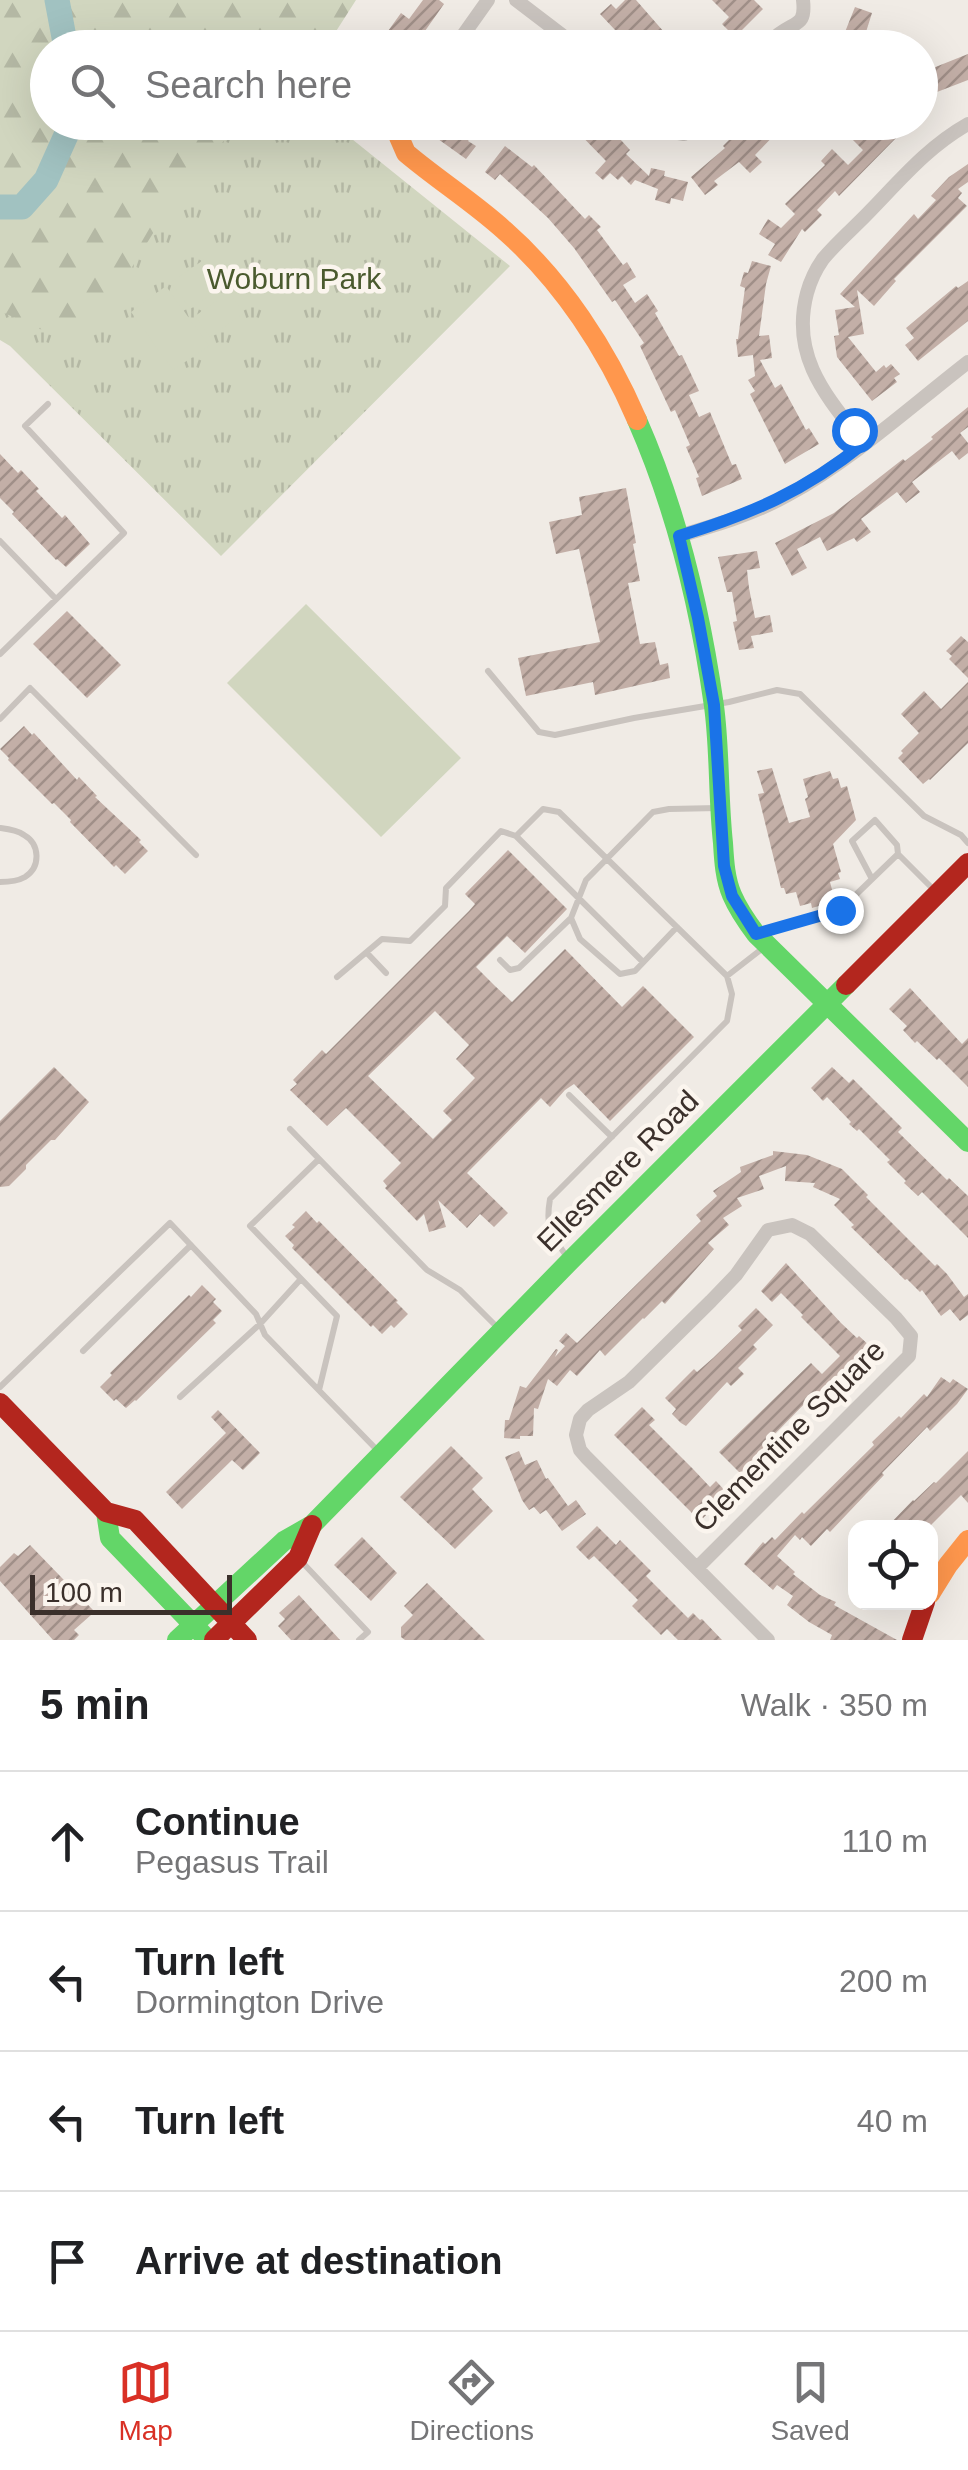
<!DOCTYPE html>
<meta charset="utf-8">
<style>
body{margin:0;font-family:Helvetica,sans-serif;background:#f2f2f2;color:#202124}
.controls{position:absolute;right:30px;bottom:30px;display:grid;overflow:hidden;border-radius:20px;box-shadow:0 10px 40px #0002}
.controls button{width:90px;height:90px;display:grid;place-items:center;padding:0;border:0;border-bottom:2px solid #e0e0e0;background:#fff;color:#202124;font:50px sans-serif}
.scale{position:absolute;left:30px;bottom:25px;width:202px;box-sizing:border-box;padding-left:10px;border:5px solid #3b302b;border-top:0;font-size:28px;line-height:35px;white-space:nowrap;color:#3b302b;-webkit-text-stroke:8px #fbf5ee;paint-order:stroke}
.stop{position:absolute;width:30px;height:30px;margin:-22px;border:8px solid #1a73e8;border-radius:50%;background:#fff}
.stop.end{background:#1a73e8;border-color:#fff;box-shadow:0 2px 10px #0008}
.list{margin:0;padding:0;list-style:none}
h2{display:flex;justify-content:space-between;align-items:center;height:130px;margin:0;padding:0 40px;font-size:42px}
h2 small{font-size:32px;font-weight:400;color:#757577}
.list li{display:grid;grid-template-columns:65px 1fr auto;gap:30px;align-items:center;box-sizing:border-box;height:140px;padding:0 40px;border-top:2px solid #e0e0e0}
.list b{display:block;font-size:38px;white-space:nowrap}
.list p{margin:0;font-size:32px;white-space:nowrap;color:#757577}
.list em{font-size:32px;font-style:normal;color:#757577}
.icon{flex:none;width:55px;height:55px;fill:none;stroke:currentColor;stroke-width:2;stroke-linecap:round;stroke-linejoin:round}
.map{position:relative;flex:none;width:968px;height:1640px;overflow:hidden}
.search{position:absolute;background:#fff;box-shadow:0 10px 40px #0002;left:30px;right:30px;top:30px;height:110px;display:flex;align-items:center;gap:25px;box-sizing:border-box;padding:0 35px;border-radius:55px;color:#757577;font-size:38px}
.sheet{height:690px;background:#fff}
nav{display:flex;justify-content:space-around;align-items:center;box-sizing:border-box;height:140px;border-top:2px solid #e0e0e0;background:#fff;font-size:28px;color:#757577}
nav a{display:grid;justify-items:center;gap:5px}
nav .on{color:#d93025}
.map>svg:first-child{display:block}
</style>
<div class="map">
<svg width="968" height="1640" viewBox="0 0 968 1640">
<defs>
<pattern id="grass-tufts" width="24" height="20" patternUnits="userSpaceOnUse" patternTransform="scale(2.5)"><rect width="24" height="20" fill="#d1d6bf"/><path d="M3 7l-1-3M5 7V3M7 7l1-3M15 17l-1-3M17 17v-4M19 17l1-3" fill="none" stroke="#b4b8a4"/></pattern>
<pattern id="forest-firs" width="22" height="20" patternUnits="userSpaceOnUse" patternTransform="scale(2.5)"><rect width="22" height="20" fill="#d1d6bf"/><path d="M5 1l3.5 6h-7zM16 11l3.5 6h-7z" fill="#b4b8a4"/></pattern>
<pattern id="building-hatch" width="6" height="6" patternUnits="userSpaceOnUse" patternTransform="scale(2.5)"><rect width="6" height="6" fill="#c3afa7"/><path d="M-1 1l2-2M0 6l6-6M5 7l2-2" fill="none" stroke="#a08f88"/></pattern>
</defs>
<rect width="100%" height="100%" fill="#f0ebe5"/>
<path fill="url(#grass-tufts)" d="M0 0 48 48V122L332 123 510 266 221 556 10 346 0 340Z"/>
<path fill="url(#forest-firs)" d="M0 0H356L326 47 48 48V122L241 123 215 150 160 222 98 322 72 333 39 329 0 311Z"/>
<path fill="#d1d6bf" d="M205 259 224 285 190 309 171 282Z
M166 286 209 346 173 370 131 312Z
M229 292 244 313 210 337 195 316Z
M306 604 461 758 381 837 227 683Z"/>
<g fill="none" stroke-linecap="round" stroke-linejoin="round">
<path stroke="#a1c2c1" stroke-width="25" d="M57 0 66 48
M0 207H22L46 180 72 122"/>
</g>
<path fill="url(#building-hatch)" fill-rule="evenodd" d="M423 0H439L444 4 413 48H384L393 34 388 31 401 13 409 19Z
M625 0H636L678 48H632L600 14 611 4 616 9Z
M712 0H754L763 9 735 37 722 24 729 17Z
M855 7 872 13 866 32 862 30 855 48H833L843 37Z
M968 54V80L937 92 928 70Z
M450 122H482L468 141 476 146 466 159 438 139Z
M568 122H614L626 134 620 139 630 150 626 154 649 176 651 168 665 171 664 176 688 182 683 201 671 198 670 204 655 200 658 189 635 180 631 185 622 176 618 180 610 173 603 180 595 173 606 161Z
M756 122H787L755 155 762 162 750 173 739 162 714 181 718 185 705 195 691 177 725 148 723 146 739 130 744 134Z
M864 122H902L892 133 897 137 839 196 835 191 817 210 822 215 805 232 802 229 781 262 768 255 775 244 759 234 768 219 781 228 795 214 785 204 825 165 821 161 832 149 848 165 863 150 850 137Z
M505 146 532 167 534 165 585 219 589 215 601 227 597 230 623 265 627 262 636 277 623 285 635 303 647 294 658 311 655 313 679 356 682 355 699 391 689 395 699 417 710 412 732 465 736 464 742 479 702 496 696 478 699 477 686 447 690 445 675 410 671 412 640 346 644 343 615 300 612 302 574 248 548 218 500 174 495 180 485 172Z
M968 164V182L958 189 962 193 958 198 967 206 894 279 896 281 874 306 857 290 864 334 848 337 876 372 884 365 886 368 891 364 900 374 894 378 897 382 872 401 837 357 834 336 839 335 835 310 855 307 840 294 914 214 918 219 936 200 931 196 949 177Z
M752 261 771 266 766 284 759 336 769 335 772 358 760 360 775 388 781 384 806 430 809 428 819 444 785 464 750 394 755 391 748 380 755 376 753 355 738 357 736 339H738L745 288 740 286 744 272 748 273Z
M968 281V321L918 361 905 345 914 338 906 328 956 286 958 288Z
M968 407V427L960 433 968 443V453L959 460 952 451 912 482 920 492 906 503 897 492 861 519 871 532 857 542 854 538 827 551 820 537 797 549 807 568 792 576 775 543 834 513 903 459 905 461 933 439 931 437Z
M0 454 18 473 21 470 39 489 36 491 62 518 65 515 90 544 66 567 57 559 56 560 12 514 14 512 0 498Z
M626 488 636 543 633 544 640 581 628 583 640 644 655 642 660 665 668 663 670 678 595 695 593 682 526 696 518 658 600 642 579 549 556 554 549 522 582 515 579 497Z
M757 551 760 568 747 570 749 588 755 618 770 615 773 632 751 636 754 648 739 650 733 622 737 621 732 592H727L718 557Z
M67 611 121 665 87 698 33 644Z
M961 636 968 642V678L949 659 952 656 946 651Z
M968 682V743L930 780 929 779 923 784 898 758 903 753 901 751 919 733 901 714 924 691 941 709Z
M24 726 32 735 34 733 77 780 79 777 97 796 95 797 141 840 139 842 148 851 125 874 116 865 114 867 70 822 71 820 54 803 52 804 8 760 9 758 0 749Z
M772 768 789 823 810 817 805 799 808 797 803 779 830 771 833 779 838 778 841 788 847 786 856 820 833 844 841 872 838 873 840 879 830 882 834 897 823 900 825 904 812 908 811 903 800 906 796 892 786 894 784 888H781L758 794 764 793 757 771Z
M508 850 567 909 525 953 507 936 476 967 495 986 512 1002 565 949 622 1007 643 986 694 1037 610 1121 574 1084 565 1090 550 1107 541 1098 467 1173 508 1213 494 1227 480 1214 467 1228 438 1200 446 1227 429 1232 424 1214 417 1221 385 1188 387 1186 383 1181 401 1163 346 1108 327 1126 290 1090 297 1084 293 1080 322 1050 326 1054 469 911 475 904 465 894ZM435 1011 469 1045 456 1059 475 1078 443 1111 452 1120 433 1139 368 1076Z
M910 988 962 1044 968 1038V1087L939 1058 937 1060 917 1041 915 1043 903 1030 907 1026 889 1009Z
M54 1067 89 1102 55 1140H51L26 1165V1169L9 1186 0 1187V1121Z
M832 1067 849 1083 853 1079 902 1128 898 1132 947 1180 949 1178 968 1196V1238L922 1192 918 1196 904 1183 906 1181 887 1162 890 1160 859 1129 857 1131 849 1124 851 1122 827 1097 823 1101 811 1088Z
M773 1151 807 1155 842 1169 868 1195 866 1197 935 1266 937 1264 947 1274 964 1297 968 1294V1315L960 1321 950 1309 941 1316 922 1290 920 1292 907 1279 905 1280 851 1227 854 1225 834 1205 840 1199 813 1187 815 1183 785 1181 786 1166 759 1176 764 1189 737 1198 742 1206 723 1218 729 1225 708 1243 714 1249 665 1304 662 1301 644 1319 643 1318 605 1356 600 1350 577 1376 570 1370 557 1386 548 1379 538 1409 534 1408 533 1436H520V1439L504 1438 505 1420H509L520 1386 526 1388 556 1349 558 1350 555 1357 565 1346 559 1341 566 1333 577 1343 701 1221 696 1215 717 1196 713 1191 741 1172 740 1167 773 1155Z
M306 1211 317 1223 319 1221 398 1301 396 1302 408 1314 394 1328 391 1325 382 1334 373 1325 371 1327 292 1248 294 1245 285 1236 295 1227 292 1225Z
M786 1263 841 1323 857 1338 859 1336 872 1348 870 1350 872 1352 862 1362 861 1360 851 1370 844 1374 820 1396 816 1392 767 1442 771 1446 742 1475 719 1452 811 1363 822 1374 840 1356 801 1317 803 1315 781 1293 772 1302 761 1291Z
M202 1285 216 1299 213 1302 222 1311 213 1320 216 1323 136 1401 135 1400 126 1408 116 1399 114 1401 100 1387 112 1375 110 1373 189 1295 191 1297Z
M756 1308 773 1325 753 1345 757 1349 738 1368 744 1374 731 1386 727 1382 686 1426 681 1423 672 1414 676 1409 665 1398 694 1369 697 1372 713 1358 742 1330 738 1326Z
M941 1377 950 1383 953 1379 968 1389 957 1404 930 1431 927 1427 882 1473 884 1475 830 1532 827 1529 811 1546 802 1537 800 1540 795 1535 777 1556 795 1572 793 1574 820 1595 836 1602 834 1605 897 1640H830L832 1635 809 1622 787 1605 793 1596 777 1585 773 1590 744 1564 763 1542 765 1544 772 1537 775 1540 802 1512 804 1514 874 1445 872 1442 899 1416 901 1418 924 1394 927 1397Z
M642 1407 655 1420 649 1425 693 1469 710 1487 716 1481 728 1494 700 1521 614 1435Z
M218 1410 260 1453 243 1470 232 1460 182 1509 166 1492 226 1433 211 1417Z
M451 1446 483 1478 472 1489 493 1511 455 1549 400 1497Z
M519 1451 525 1465 537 1460 546 1479 548 1478 568 1506 576 1500 586 1514 562 1531 546 1510 540 1514 534 1507 529 1510 522 1500 505 1457Z
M968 1451V1503L961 1495 928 1528H886L913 1500 914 1501 934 1482 936 1483Z
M597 1526 616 1545 620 1540 651 1571 646 1576 688 1618 693 1613 700 1620 702 1619 722 1640H678L667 1629 661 1635 632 1606 638 1600 594 1556 589 1560 576 1547Z
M362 1537 397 1573 371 1601 334 1565Z
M30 1545 93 1610 89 1614 91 1615 74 1630 79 1635 74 1640H53L0 1581V1567L14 1553 18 1556Z
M427 1583 485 1640H405L401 1637V1627L413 1615 404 1606Z
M299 1595 340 1640H291L278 1626 285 1619 279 1613Z"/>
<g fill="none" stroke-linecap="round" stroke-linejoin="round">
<path stroke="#c9c3be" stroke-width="6" d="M0 541 56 599
M0 654 124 533 25 426 48 404
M488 671 539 732 555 735 634 718 729 702 777 690 800 694 924 816 961 835 968 843
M0 719 30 688 196 855
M0 828C8 829 17 830 24 835 40 844 41 867 25 877 18 881 8 882 0 882
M516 836 643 962
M872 879 852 841 875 820 897 845 898 854
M571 918 580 939 620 974 635 971 677 927
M762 932 840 910 898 854 934 890
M367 953 386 973
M500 960 510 970 519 968 571 918 586 880 653 812 669 809 718 808
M337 977 382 939 410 941 445 906 446 888 501 831 516 836 543 809 559 812 727 976
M569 1095 612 1137
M290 1129 427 1270 460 1290 498 1328
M567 1257C551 1234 545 1228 550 1199L727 1021 732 994 727 976 763 948
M83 1351 191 1245
M0 1387 170 1223 256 1314 265 1335 379 1452
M319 1390 337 1316 250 1226 319 1159
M180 1397 260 1324 300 1280
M301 1561 368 1632 359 1640"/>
<path stroke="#c9c3be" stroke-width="14" d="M516 0 579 48
M454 48 488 0
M766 48C771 43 774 38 779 34 796 21 806 26 803 0
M657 122 667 131 684 134 695 122
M863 443C827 397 790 357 807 293 810 282 816 269 823 259 837 242 856 226 871 210 902 178 929 146 968 124
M679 536C716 525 754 514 788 495 852 460 910 407 968 362
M698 1567 909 1356 911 1336 896 1318 810 1234 792 1225 768 1230 736 1275 711 1301 629 1382 588 1410 580 1419 576 1435 580 1450 586 1457 768 1640"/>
<path stroke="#63d668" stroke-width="20" d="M637 420C677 511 700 607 714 706 720 751 718 797 723 843 724 860 725 879 732 895 738 909 747 922 756 934L968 1142
M106 1512 110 1538 208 1640
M177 1640 284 1541 312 1525 570 1261 846 985"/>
<path stroke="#ff974d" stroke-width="20" d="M402 122 399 137 406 153C438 180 473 202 504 230 562 281 607 350 637 420
M930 1594 948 1565 968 1540"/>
<path stroke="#b3261e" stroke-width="20" d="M846 985 968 863
M0 1403 106 1512 135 1520 247 1640
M214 1640 298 1558 312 1525
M912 1640 925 1602"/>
</g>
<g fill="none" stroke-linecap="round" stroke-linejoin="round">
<path stroke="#1a73e8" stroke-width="12" d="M840 910 756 934 732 896 724 866 714 705 698 618 679 536C751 514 805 491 864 443L854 430"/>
</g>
<g text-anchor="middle" stroke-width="9" stroke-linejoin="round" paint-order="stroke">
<g font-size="30" fill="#4a5a2e" stroke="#fbf5ee">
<text x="294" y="289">Woburn Park</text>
</g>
<g font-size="30" fill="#3b302b" stroke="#fbf5ee">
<text transform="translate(618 1171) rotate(-45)" y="10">Ellesmere Road</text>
<text transform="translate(789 1436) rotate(-45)" y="10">Clementine Square</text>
</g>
</g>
</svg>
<div class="controls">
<button><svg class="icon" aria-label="locate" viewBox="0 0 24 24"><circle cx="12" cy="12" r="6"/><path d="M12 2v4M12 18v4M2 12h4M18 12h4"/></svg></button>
</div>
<div class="scale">100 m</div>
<div class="stop" style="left:854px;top:430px"></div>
<div class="stop end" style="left:840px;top:910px"></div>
<div class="search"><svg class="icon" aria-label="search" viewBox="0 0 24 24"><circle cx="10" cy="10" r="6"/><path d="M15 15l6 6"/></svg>Search here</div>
</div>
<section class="sheet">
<h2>5 min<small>Walk · 350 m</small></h2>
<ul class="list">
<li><svg class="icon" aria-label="ahead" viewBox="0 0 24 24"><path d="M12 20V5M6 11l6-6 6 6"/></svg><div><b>Continue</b><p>Pegasus Trail</p></div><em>110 m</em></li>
<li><svg class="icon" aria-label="left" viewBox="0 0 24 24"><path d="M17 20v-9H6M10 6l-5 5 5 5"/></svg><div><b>Turn left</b><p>Dormington Drive</p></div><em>200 m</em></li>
<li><svg class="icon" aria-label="left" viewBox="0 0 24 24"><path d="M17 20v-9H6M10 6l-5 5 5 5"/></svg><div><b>Turn left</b></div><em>40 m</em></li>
<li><svg class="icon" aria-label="arrive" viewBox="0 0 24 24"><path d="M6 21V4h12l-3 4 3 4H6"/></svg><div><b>Arrive at destination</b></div></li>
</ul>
</section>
<nav>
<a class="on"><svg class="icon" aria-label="map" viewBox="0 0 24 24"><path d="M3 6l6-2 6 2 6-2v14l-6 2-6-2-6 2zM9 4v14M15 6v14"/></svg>Map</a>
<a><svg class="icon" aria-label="directions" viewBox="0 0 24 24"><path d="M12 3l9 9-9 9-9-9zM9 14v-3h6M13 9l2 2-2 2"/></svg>Directions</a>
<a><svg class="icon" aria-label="saved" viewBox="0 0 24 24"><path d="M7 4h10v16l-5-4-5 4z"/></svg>Saved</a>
</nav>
